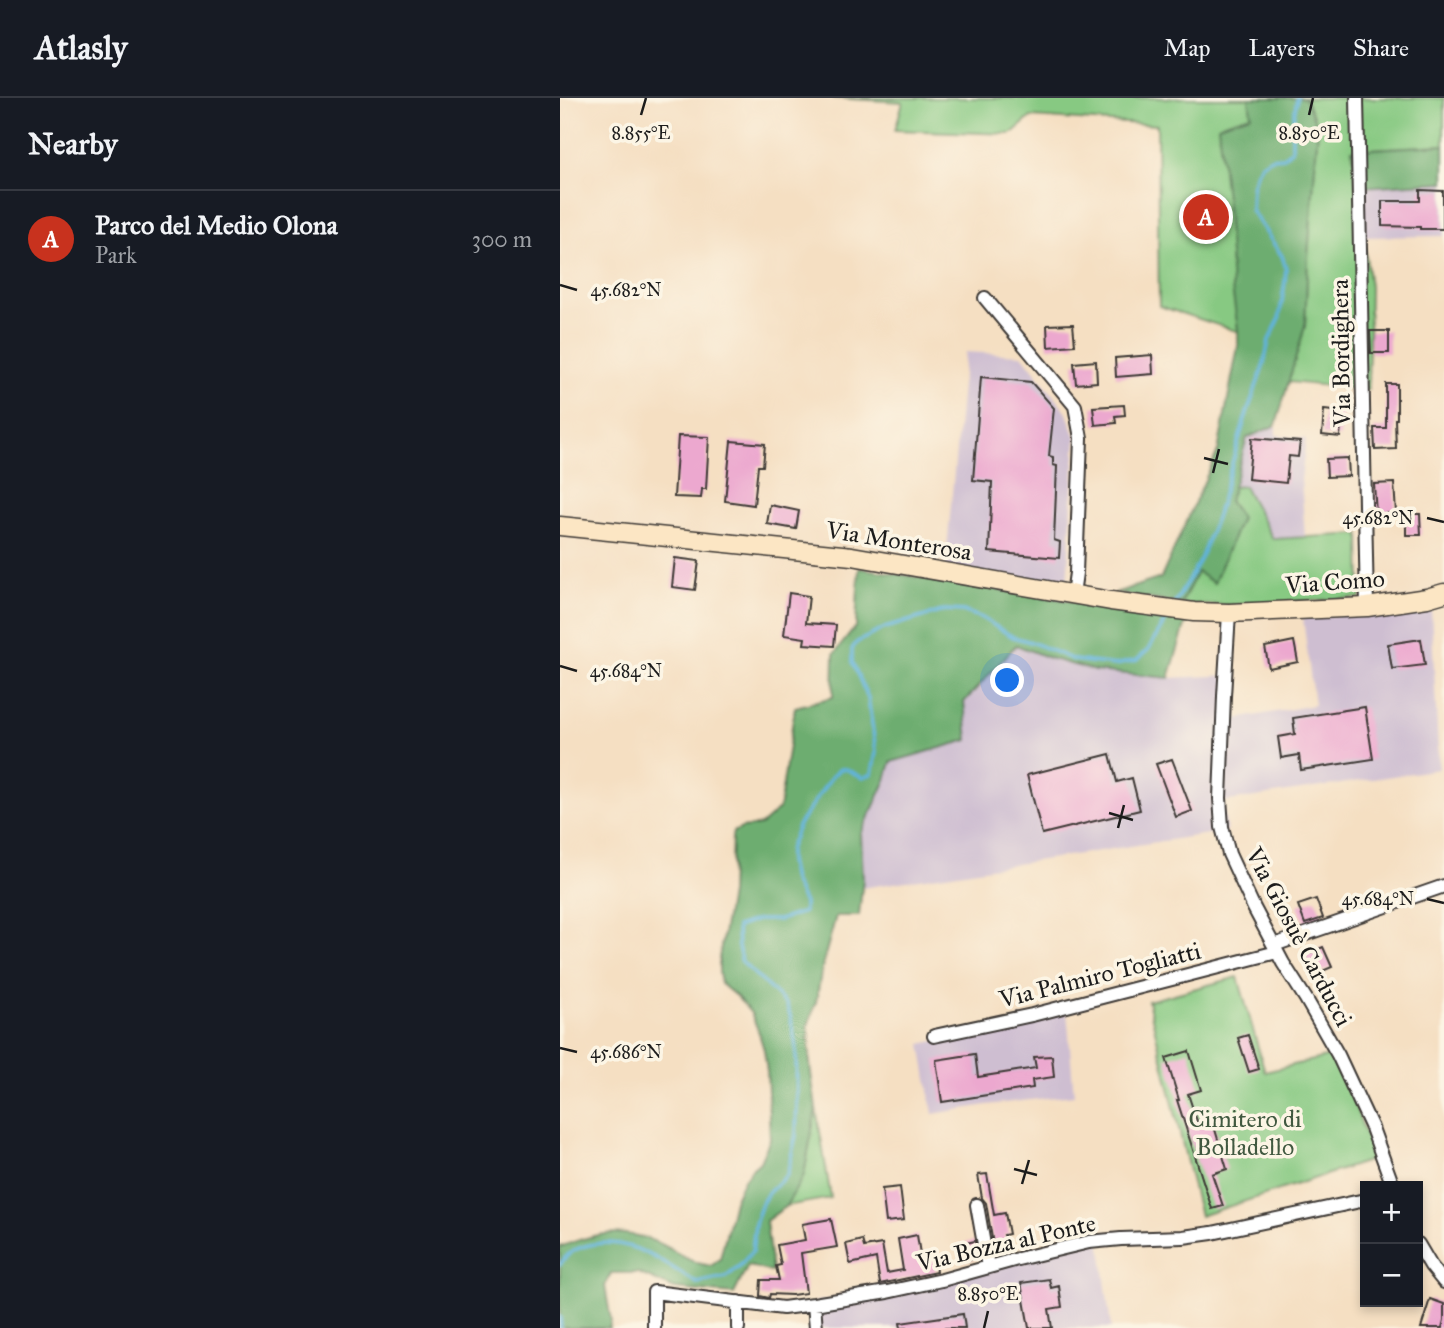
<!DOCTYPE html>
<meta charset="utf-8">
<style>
body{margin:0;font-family:"IM FELL Great Primer",serif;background:#20242c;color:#f1f3f6}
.controls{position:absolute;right:21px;bottom:21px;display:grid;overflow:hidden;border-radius:0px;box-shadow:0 4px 10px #0003}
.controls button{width:63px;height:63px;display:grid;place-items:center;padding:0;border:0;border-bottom:2px solid #363941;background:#171b24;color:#f1f3f6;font:35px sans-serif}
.you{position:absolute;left:448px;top:583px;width:24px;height:24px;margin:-18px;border:5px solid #fff;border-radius:50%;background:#1a73e8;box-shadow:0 0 0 10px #1a73e833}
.badge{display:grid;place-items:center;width:46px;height:46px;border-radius:50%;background:#c8321e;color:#fff;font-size:23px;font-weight:700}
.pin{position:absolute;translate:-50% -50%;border:4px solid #fff;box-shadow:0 2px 7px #0006}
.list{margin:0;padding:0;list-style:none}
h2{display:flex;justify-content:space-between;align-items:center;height:91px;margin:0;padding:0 28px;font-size:30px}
h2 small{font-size:23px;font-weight:400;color:#9ea1a6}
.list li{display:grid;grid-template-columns:46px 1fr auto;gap:21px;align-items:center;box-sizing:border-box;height:98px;padding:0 28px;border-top:2px solid #363941}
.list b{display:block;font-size:26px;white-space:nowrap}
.list p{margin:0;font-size:23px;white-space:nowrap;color:#9ea1a6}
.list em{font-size:23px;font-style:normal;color:#9ea1a6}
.map{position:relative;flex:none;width:884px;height:1230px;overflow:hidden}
header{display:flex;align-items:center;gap:42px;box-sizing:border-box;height:98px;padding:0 35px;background:#171b24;border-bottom:2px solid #363941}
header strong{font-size:33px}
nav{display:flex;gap:38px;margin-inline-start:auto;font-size:24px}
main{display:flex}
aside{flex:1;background:#171b24}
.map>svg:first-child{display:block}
</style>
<header>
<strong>Atlasly</strong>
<nav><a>Map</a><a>Layers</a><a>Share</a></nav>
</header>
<main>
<aside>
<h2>Nearby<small></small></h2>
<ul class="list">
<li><span class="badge">A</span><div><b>Parco del Medio Olona</b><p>Park</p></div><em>300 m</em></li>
</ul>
</aside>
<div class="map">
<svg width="884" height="1230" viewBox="0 0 884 1230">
<rect width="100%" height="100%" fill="#fcf5e5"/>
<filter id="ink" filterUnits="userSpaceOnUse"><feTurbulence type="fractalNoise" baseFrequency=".0143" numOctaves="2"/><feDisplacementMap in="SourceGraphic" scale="14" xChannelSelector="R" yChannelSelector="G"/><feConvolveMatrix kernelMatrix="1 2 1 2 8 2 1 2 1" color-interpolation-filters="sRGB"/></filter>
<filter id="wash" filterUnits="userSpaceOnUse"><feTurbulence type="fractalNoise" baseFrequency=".00686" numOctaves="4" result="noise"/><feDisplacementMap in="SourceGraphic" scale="28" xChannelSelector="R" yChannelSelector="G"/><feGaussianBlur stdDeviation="1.57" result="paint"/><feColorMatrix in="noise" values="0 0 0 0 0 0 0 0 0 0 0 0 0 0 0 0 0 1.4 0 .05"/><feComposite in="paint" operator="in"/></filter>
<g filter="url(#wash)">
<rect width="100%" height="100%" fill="#f5dfc2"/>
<path fill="#cebed1" d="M884 84V138L804 139 801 89Z
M405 254 462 257 506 313 516 339 506 502 384 483Z
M716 327V337L746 341 741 381 745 439 712 441 684 389H673L688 340 701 335Z
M871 510 879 671 662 704 667 733 302 790 301 736 326 682 331 663 408 642 404 604 456 547 489 560 609 580 673 577 677 621 754 607 743 520Z
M507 913 514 997 427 1007 373 1016 361 946Z
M540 1140 551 1230H258L254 1204 323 1195Z"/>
<path fill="#87c982" stroke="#52724f" stroke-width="2" d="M272 0H736L707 243 599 208 597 27 471 19 451 36 335 32 343 4Z
M745 0H884V47L792 52 810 189 808 292 728 284 745 228 748 158 758 30Z
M684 388 713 441 800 436 801 500 668 507 621 506 637 474 654 485 681 420 669 403 673 389Z
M678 879 705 974 770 958 790 993 814 1061 640 1118 588 903Z
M256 1010 271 1100 226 1108 244 1077Z"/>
<path fill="#6dad70" stroke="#446446" stroke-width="2" d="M689 0H745L758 30 748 158 745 228 716 327 687 340 669 403 681 420 654 485 637 474 621 506 555 495 601 480 658 353 678 248V232L672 190 667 109 658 28 664 25 691 17Z
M884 47V84L801 89 792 52Z
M299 470 627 521 609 580 535 573 489 560 456 547 404 604 408 642 331 664 326 682 301 736 303 781 299 818H276L263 865 256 904 248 928 250 968 256 1010 244 1077 226 1108 206 1123 212 1174 188 1168 174 1196 115 1191 78 1175H51L45 1188 51 1223 49 1230H0V1149C38 1134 62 1129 101 1146 112 1151 123 1160 135 1164 140 1166 146 1167 151 1168L160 1161 174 1103 183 1083 192 1071 200 1064 210 1041 207 973 204 952 198 932 191 915 177 899 161 886 159 875V860L170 796 172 739 173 734 182 730 201 727 219 711 235 609 273 599 274 556 296 528Z"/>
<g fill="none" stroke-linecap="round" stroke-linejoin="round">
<path stroke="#61b3dc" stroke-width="3.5" d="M615 505 640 462 657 417 685 321 704 266 709 242 719 222 725 184 726 170 722 158 691 112 692 90 696 75 702 66 711 60 724 59 732 51V28L737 0
M0 1167C6 1156 14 1151 25 1148 68 1135 103 1165 137 1185L166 1179 178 1170 192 1154 195 1126 202 1105 208 1095 227 1077 236 1037 237 1005 236 948 230 917 226 906 182 864 178 849 177 829 197 822H219L244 814V805L233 783 229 763V752L238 728 272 678 280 671H286L303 680 312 676 316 654 308 600 292 564V551L297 544 325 530 386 512 403 513 422 520 453 539 471 544 514 562 556 567 577 562 588 552 608 518
M0 1219 1 1230"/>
</g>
<g id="blocks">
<path fill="#eca8cf" d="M860 92 883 93V131H860V129L822 128V103H860Z
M513 226 515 247 488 249 487 227Z
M810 233H829V255H811Z
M592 257 593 276 556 279 555 260Z
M536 263 537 284 516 286 514 265Z
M421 279 471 284 494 310 489 358 493 359V367L497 368 494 442 500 444 499 460 429 454 432 384 413 382Z
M826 286H837V321H835L836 351 815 352 814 330H826Z
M564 307 565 317 555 318 556 325 535 327 533 309Z
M764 312 782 314 780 339 762 337Z
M118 338 149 339 146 391H142L141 400 114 399Z
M692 340 740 344 738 359 729 358 726 385 688 381Z
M171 343 205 346 203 368H198L194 407 165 403Z
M788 360 789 378 767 379 766 361Z
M834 385 836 415 816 416 814 386Z
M210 407 239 413 236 431 207 426Z
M846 416H860L861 437H846Z
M115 460 139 463 135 492 112 489Z
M229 495 249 498 246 525 276 527 274 548 244 546 245 540 224 537Z
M861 541 865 567 832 571 828 546Z
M734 543 738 564 709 570 705 549Z
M805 609 813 661 741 672 739 657 721 660 718 639 735 636 733 620Z
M550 656 557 684 572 680 580 712 482 736 467 677Z
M612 661 632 713 616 719 596 666Z
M756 801 763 820 745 826 738 807Z
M763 849 772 869 753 877 744 857Z
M688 937 699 971 689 974 678 940Z
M629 953 641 992 628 996 639 1029 653 1025 667 1071 652 1076 663 1108 652 1111 617 1002H619L606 960Z
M415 956 418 979 476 970 474 959 492 958 494 979 472 982 473 990 382 1004 376 962Z
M427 1076 434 1117 445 1115 449 1136 444 1137 446 1143 433 1146 426 1105 422 1100 418 1077Z
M340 1089 344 1122 326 1124 322 1091Z
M271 1121 277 1149 241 1155 246 1195 232 1197 210 1196 209 1200 200 1198 201 1182H219L216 1168 221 1167 217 1147 245 1142 242 1126Z
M357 1137 360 1156 373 1154 376 1174 320 1186 316 1160 290 1166 286 1146 302 1142 304 1149 322 1146 327 1175 343 1172 338 1141Z
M415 1143 417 1160 401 1164 397 1147Z
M489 1181 491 1190 499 1188 502 1209 489 1211 492 1230H469L461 1185Z
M870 1201 884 1206V1222L882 1230H861Z
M403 1216 405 1230H341L340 1225Z"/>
</g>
</g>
<g filter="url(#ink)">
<use href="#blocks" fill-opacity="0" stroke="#3d3935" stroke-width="2"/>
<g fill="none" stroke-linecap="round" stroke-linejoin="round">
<defs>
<path id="street" d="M797 0 807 509
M425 200 515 308 521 340 516 475 513 496
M669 515 664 598 660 700 662 729 669 756 694 810 723 865 746 901 778 957 812 1030 833 1088
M714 847 884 788
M374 938 472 917 717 854
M417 1107 428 1169
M858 1146 871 1168 884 1184
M254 1206 256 1230
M94 1230V1194L223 1210 254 1206 327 1194 382 1182 454 1162 529 1144 561 1141 623 1139 652 1135 805 1102
M178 1230V1204"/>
<path id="secondary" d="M0 428 292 458 551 503 634 514 669 515 807 509 867 500 884 495"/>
</defs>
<use href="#street" stroke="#3d3935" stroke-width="16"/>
<use href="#secondary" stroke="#3d3935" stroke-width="21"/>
<use href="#street" stroke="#fff" stroke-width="12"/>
<use href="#secondary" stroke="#fce6c4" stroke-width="18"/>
</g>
</g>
<path fill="none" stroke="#1c1c1c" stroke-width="2.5" d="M81 17 86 0M749 17 753 0M0 187 17 192M644 360 668 366M653 375 659 351M867 420 884 424M0 568 17 573M549 715 573 722M558 730 564 707M867 801 884 805M0 950 17 954M454 1071 477 1077M462 1086 469 1062M424 1230 428 1213"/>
<g text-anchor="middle" stroke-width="7" stroke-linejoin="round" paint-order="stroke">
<g font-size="24" fill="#1c1c1c" stroke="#fcf5e5">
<text transform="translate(781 255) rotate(-91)" y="8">Via Bordighera</text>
<text transform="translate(339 443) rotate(9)" y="8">Via Monterosa</text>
<text transform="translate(775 484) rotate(-4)" y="8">Via Como</text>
<text transform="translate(739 839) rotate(62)" y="8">Via Giosuè Carducci</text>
<text transform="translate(540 877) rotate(-14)" y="8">Via Palmiro Togliatti</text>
<text transform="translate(446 1145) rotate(-13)" y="8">Via Bozza al Ponte</text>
</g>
<g font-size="24" fill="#415940" stroke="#fcf5e5">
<text x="685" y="1029">Cimitero di<tspan x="685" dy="28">Bolladello</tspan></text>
</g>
</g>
<g font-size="18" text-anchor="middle" fill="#1c1c1c" stroke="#fcf5e5" stroke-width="7" stroke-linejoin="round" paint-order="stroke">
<text x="81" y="41">8.855°E</text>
<text x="749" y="41">8.850°E</text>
<text x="66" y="198">45.682°N</text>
<text x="818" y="426">45.682°N</text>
<text x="66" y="579">45.684°N</text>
<text x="818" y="807">45.684°N</text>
<text x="66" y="960">45.686°N</text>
<text x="428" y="1202">8.850°E</text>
</g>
</svg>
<div class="controls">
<button>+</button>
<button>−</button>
</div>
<div class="you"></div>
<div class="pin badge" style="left:646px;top:119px">A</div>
</div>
</main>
